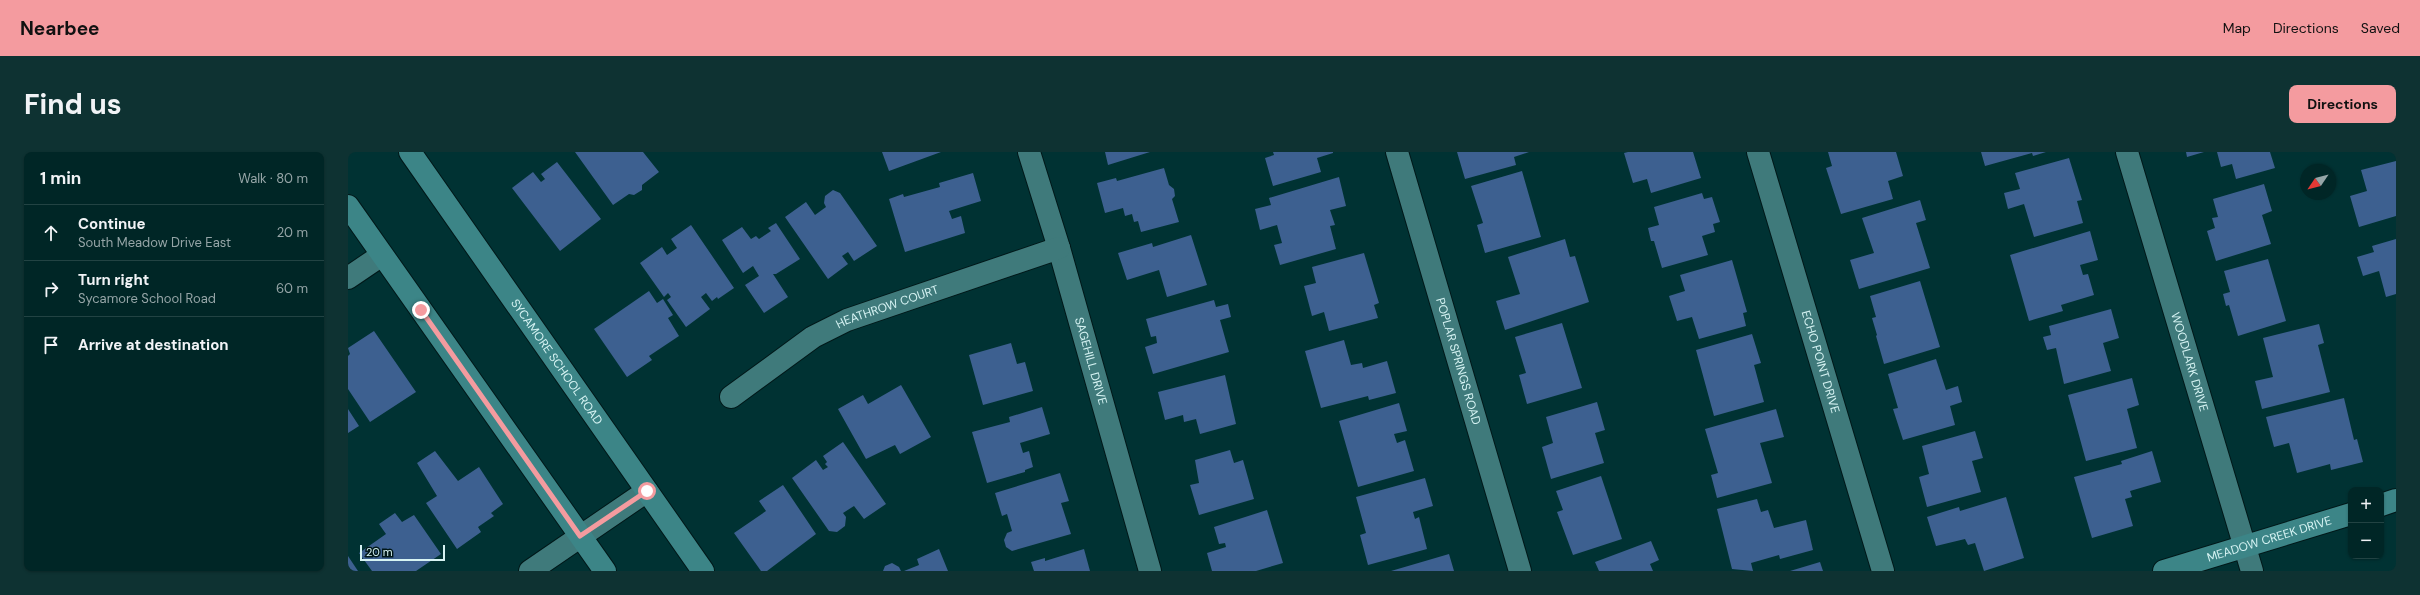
<!DOCTYPE html>
<meta charset="utf-8">
<style>
body{margin:0;font-family:"DM Sans",sans-serif;background:#0e3232;color:#f1f3f6}
.controls{position:absolute;right:12px;bottom:12px;display:grid;overflow:hidden;border-radius:8px;box-shadow:0 1px 3px #0004}
.controls button{width:36px;height:36px;display:grid;place-items:center;padding:0;border:0;border-bottom:1px solid #224343;background:#002626;color:#f1f3f6;font:20px sans-serif}
.compass{position:absolute;left:1952px;top:12px;width:36px;height:36px;border-radius:50%;background:#002626;box-shadow:0 1px 3px #0004;rotate:235deg}
.scale{position:absolute;left:12px;bottom:10px;width:85px;box-sizing:border-box;padding-left:4px;border:2px solid #d6f3f3;border-top:0;font-size:11px;line-height:14px;white-space:nowrap;color:#d6f3f3;-webkit-text-stroke:3px #011718;paint-order:stroke}
.stop{position:absolute;width:12px;height:12px;margin:-9px;border:3px solid #f49b9f;border-radius:50%;background:#fff}
.stop.end{background:#f49b9f;border-color:#fff;box-shadow:0 1px 4px #0008}
.list{margin:0;padding:0;list-style:none}
h2{display:flex;justify-content:space-between;align-items:center;height:52px;margin:0;padding:0 16px;font-size:17px}
h2 small{font-size:13px;font-weight:400;color:#95a5a7}
.list li{display:grid;grid-template-columns:26px 1fr auto;gap:12px;align-items:center;box-sizing:border-box;height:56px;padding:0 16px;border-top:1px solid #224343}
.list b{display:block;font-size:15px;white-space:nowrap}
.list p{margin:0;font-size:13px;white-space:nowrap;color:#95a5a7}
.list em{font-size:13px;font-style:normal;color:#95a5a7}
.icon{flex:none;width:22px;height:22px;fill:none;stroke:currentColor;stroke-width:2;stroke-linecap:round;stroke-linejoin:round}
.map{position:relative;flex:none;width:2048px;height:419px;overflow:hidden;border-radius:8px}
header{display:flex;align-items:center;gap:24px;box-sizing:border-box;height:56px;padding:0 20px;background:#f49b9f;color:#111}
header strong{font-size:19px}
nav{display:flex;gap:22px;margin-inline-start:auto;font-size:14px}
.intro{display:flex;align-items:center;justify-content:space-between;box-sizing:border-box;height:96px;padding:0 24px}
h1{margin:0;font-size:28px}
.button{padding:10px 18px;border-radius:8px;background:#f49b9f;color:#111;font-size:14px;font-weight:700}
main{display:flex;gap:24px;padding:0 24px}
aside{flex:1;background:#002626;border-radius:8px;box-shadow:0 1px 3px #0004}
.map>svg:first-child{display:block}
</style>
<header>
<strong>Nearbee</strong>
<nav><a>Map</a><a>Directions</a><a>Saved</a></nav>
</header>
<div class="intro"><h1>Find us</h1><a class="button">Directions</a></div>
<main>
<aside>
<h2>1 min<small>Walk · 80 m</small></h2>
<ul class="list">
<li><svg class="icon" aria-label="ahead" viewBox="0 0 24 24"><path d="M12 20V5M6 11l6-6 6 6"/></svg><div><b>Continue</b><p>South Meadow Drive East</p></div><em>20 m</em></li>
<li><svg class="icon" aria-label="right" viewBox="0 0 24 24"><path d="M7 20v-9h11M14 6l5 5-5 5"/></svg><div><b>Turn right</b><p>Sycamore School Road</p></div><em>60 m</em></li>
<li><svg class="icon" aria-label="arrive" viewBox="0 0 24 24"><path d="M6 21V4h12l-3 4 3 4H6"/></svg><div><b>Arrive at destination</b></div></li>
</ul>
</aside>
<div class="map">
<svg width="2048" height="419" viewBox="0 0 2048 419">
<rect width="100%" height="100%" fill="#003233"/>
<path fill="#3d6090" d="M227 0H295L311 20 294 33V38L286 43 281 42 265 53Z
M534 0H593L541 19Z
M757 0H802L760 13Z
M925 0H985V1L969 6 973 20 925 34 917 6 926 3Z
M1109 0H1181L1166 5 1168 13 1117 27Z
M1280 0H1345L1353 26 1303 41 1299 27 1285 31 1276 1Z
M1480 0H1548L1555 24 1540 29 1545 47 1493 62 1478 16 1484 14Z
M1633 0H1698L1685 4 1684 1 1637 14Z
M1838 0H1856L1839 5Z
M1869 0H1922L1927 16 1888 27 1884 12 1873 15Z
M1721 6 1734 48 1729 49 1735 71 1686 85 1676 52 1660 57 1656 41 1672 37 1667 21Z
M2048 9V64L2011 75 2002 44 2019 39 2013 18Z
M209 10 253 67 212 99 164 36 185 20 193 30 197 27 193 22Z
M816 16 821 33 826 37 827 44 824 47 831 70 793 80 790 69 786 70 784 62 777 64 775 56 757 61 749 31 768 26 769 29Z
M1174 19 1193 85 1137 101 1129 73 1135 71 1123 34Z
M625 21 633 49 601 59 604 67 613 64 617 81 557 100 541 47 555 42 556 45 592 35 591 31Z
M991 25 998 54 982 58 987 73 982 74 988 97 932 113 926 93 934 91 929 73 912 78 907 57 923 53 921 46Z
M1916 32 1924 59 1914 63 1923 92 1868 109 1859 79 1867 76 1864 66 1870 65 1865 47Z
M485 38 492 41 529 94 506 109 500 100 494 104 500 112 480 127 437 65 458 50 467 63 478 55 476 51 477 44Z
M1354 41 1356 47 1364 45 1372 70 1365 72 1367 80 1354 84 1360 103 1314 116 1306 89H1303L1300 76 1311 73 1306 55Z
M1572 48 1578 68 1568 71 1582 116 1511 137 1502 108 1526 101 1514 66Z
M428 71 452 107 428 122H425L440 145 416 161 397 133 411 124 405 114 395 121 374 88 394 75 403 87 408 84 411 87 423 79 420 76Z
M343 73 386 136 370 147 369 145 364 149 358 141 353 145 362 157 338 175 319 148 323 145 320 141 316 145 292 111 314 95 319 103 329 96 323 87Z
M1742 79 1750 108 1732 113 1735 123 1740 122 1746 143 1713 153 1715 159 1681 169 1662 103Z
M843 83 859 133 819 145 811 118 779 128 770 101 804 91 805 95Z
M1217 87 1222 105 1227 104 1241 150 1157 178 1148 149 1172 142 1160 105Z
M2048 87V142L2038 145 2031 119 2015 124 2009 105 2026 100 2024 94Z
M1016 101 1031 151 1026 153 1030 166 981 179 976 160 964 164 956 134 968 131 964 115Z
M1920 107 1938 169 1890 184 1881 153 1878 154 1875 142 1882 140 1876 119Z
M1384 108 1399 160 1395 161 1398 174 1351 187 1344 165 1329 169 1321 144 1337 139 1332 123Z
M1572 129 1592 195 1536 212 1528 184 1529 183 1524 166 1528 165 1522 144Z
M301 139 309 151 315 147 325 163 320 166 331 184 301 204 304 208 279 225 246 177Z
M866 148 868 155 880 152 883 165 872 168 881 200 805 222 797 195 809 191 808 184 803 185 798 167Z
M1763 157 1771 186 1755 191 1763 219 1716 232 1708 196 1699 198 1695 185 1703 183 1701 174Z
M1214 171 1234 236 1179 252 1171 223 1178 221 1167 185Z
M1971 172 1976 191 1970 193 1982 240 1914 257 1907 229 1925 225 1915 186Z
M26 179 68 240 22 270 0 237V204L2 202 0 196Z
M1404 182 1413 211 1406 213 1416 250 1366 264 1348 198Z
M996 188 1003 213 1014 211 1015 216 1039 209 1048 241 1021 248 1020 244 973 256 957 199Z
M663 191 669 212 677 210 685 239 635 253 621 203Z
M1588 207 1598 238 1610 234 1614 250 1602 254 1607 273 1555 288 1545 257 1550 256 1540 222Z
M877 223 888 272 852 282 848 267 836 270 835 263 817 268 810 240Z
M1784 226 1791 253 1779 257 1789 296 1738 309 1720 243Z
M553 233 583 285 552 302 547 293 518 307 490 257 515 243 520 252Z
M1996 246 2006 288 2009 287 2015 310 1983 318 1982 312 1949 321 1941 291 1926 295 1918 265Z
M1249 250 1257 278 1247 281 1256 311 1203 327 1194 295 1205 291 1198 265Z
M1051 251 1059 279 1046 282 1049 291 1057 288 1066 319 1010 335 991 269Z
M694 255 702 282 672 291 675 301 681 299 685 315 677 318V320L639 331 624 280 662 270 661 265Z
M0 257 11 274 0 281Z
M1428 257 1436 285 1412 291 1424 331 1369 346 1363 323 1370 321 1357 277Z
M1627 279 1635 306 1624 309 1633 340 1579 355 1571 325 1581 322 1574 294Z
M495 290 538 352 516 367 506 354 495 361 498 365 497 374 489 380 481 379 444 326 468 308 475 318 480 315 477 312 479 310 475 304Z
M882 298 886 311 895 308 906 347 851 363 842 333 851 331 847 308Z
M87 299 110 329 131 315 155 352 143 361 146 364 130 375 133 380 109 397 78 351 89 344 69 311Z
M1804 299 1813 330 1782 339 1784 345 1777 347 1785 374 1744 386 1726 325 1774 312 1773 309Z
M712 321 721 349 713 351 723 382 664 399 658 395 656 388 659 381 664 379 659 362 654 364 647 341Z
M1253 324 1274 387 1225 403 1209 360 1215 358 1208 339Z
M1077 326 1085 354 1065 360 1067 367 1071 365 1079 397 1020 413 1012 383 1018 381 1008 345Z
M435 333 468 382 419 419H413L386 381 418 359 411 349Z
M1658 345 1676 406 1636 419 1627 391 1620 393 1617 387 1588 394 1579 365 1611 355 1612 359Z
M1409 347 1413 360 1420 358 1426 376 1458 368 1465 398 1432 407 1431 403 1403 411 1405 419 1384 417 1369 357Z
M919 358 935 411 908 419H864L859 401 878 395 877 391 871 392 866 375Z
M47 361 54 370 66 363 93 402 68 419H24L11 401 38 382 31 372Z
M1303 389 1311 408 1302 412 1305 419H1251L1247 410Z
M591 397 600 419H556L571 413 569 407Z
M736 397 742 419H686L683 410 697 406V409Z
M1101 402 1106 419H1043Z
M0 404 10 419H0Z
M1472 410 1475 419H1442Z
M544 411 551 415 553 419H535L537 414Z"/>
<g fill="none" stroke-linecap="round" stroke-linejoin="round">
<defs>
<g id="street">
<path id="s1" d="M681 0 711 96 802 419"/>
<path id="s2" d="M1049 0 1172 419"/>
<path id="s3" d="M1410 0 1535 419"/>
<path id="s4" d="M1779 0 1904 419"/>
<path d="M0 126 34 103"/>
<path id="s5" d="M383 245 465 185 499 168 711 96"/>
<path d="M182 419 299 339"/>
</g>
<g id="secondary">
<path id="s6" d="M62 0 355 419"/>
<path d="M0 54 257 419"/>
<path d="M2033 353 2048 348"/>
<path id="s7" d="M1816 419 2003 362"/>
</g>
</defs>
<use href="#street" stroke="#001819" stroke-width="24"/>
<use href="#secondary" stroke="#001819" stroke-width="24"/>
<use href="#street" stroke="#3f7a7b" stroke-width="22"/>
<use href="#secondary" stroke="#3c8587" stroke-width="22"/>
</g>
<g fill="none" stroke-linecap="round" stroke-linejoin="round">
<path stroke="#f49b9f" stroke-width="5" d="M73 158 232 384 299 339"/>
</g>
<g text-anchor="middle" stroke-width="3" stroke-linejoin="round" paint-order="stroke">
<g font-size="12" fill="#d6f3f3" stroke="#011718">
<text dy="4" stroke="none"><textPath href="#s5" startOffset="182">HEATHROW COURT</textPath></text>
<text dy="4" stroke="none"><textPath href="#s1" startOffset="218">SAGEHILL DRIVE</textPath></text>
<text dy="4" stroke="none"><textPath href="#s2" startOffset="218">POPLAR SPRINGS ROAD</textPath></text>
<text dy="4" stroke="none"><textPath href="#s4" startOffset="219">WOODLARK DRIVE</textPath></text>
<text dy="4" stroke="none"><textPath href="#s6" startOffset="256">SYCAMORE SCHOOL ROAD</textPath></text>
<text dy="4" stroke="none"><textPath href="#s3" startOffset="219">ECHO POINT DRIVE</textPath></text>
<text dy="4" stroke="none"><textPath href="#s7" startOffset="110">MEADOW CREEK DRIVE</textPath></text>
</g>
</g>
</svg>
<div class="controls">
<button>+</button>
<button>−</button>
</div>
<svg class="compass" viewBox="-18 -18 36 36"><path d="M0-13l5 13h-10z" fill="#e53935"/><path d="M0 13l5-13h-10z" fill="#95a5a7"/></svg>
<div class="scale">20 m</div>
<div class="stop" style="left:299px;top:339px"></div>
<div class="stop end" style="left:73px;top:158px"></div>
</div>
</main>
